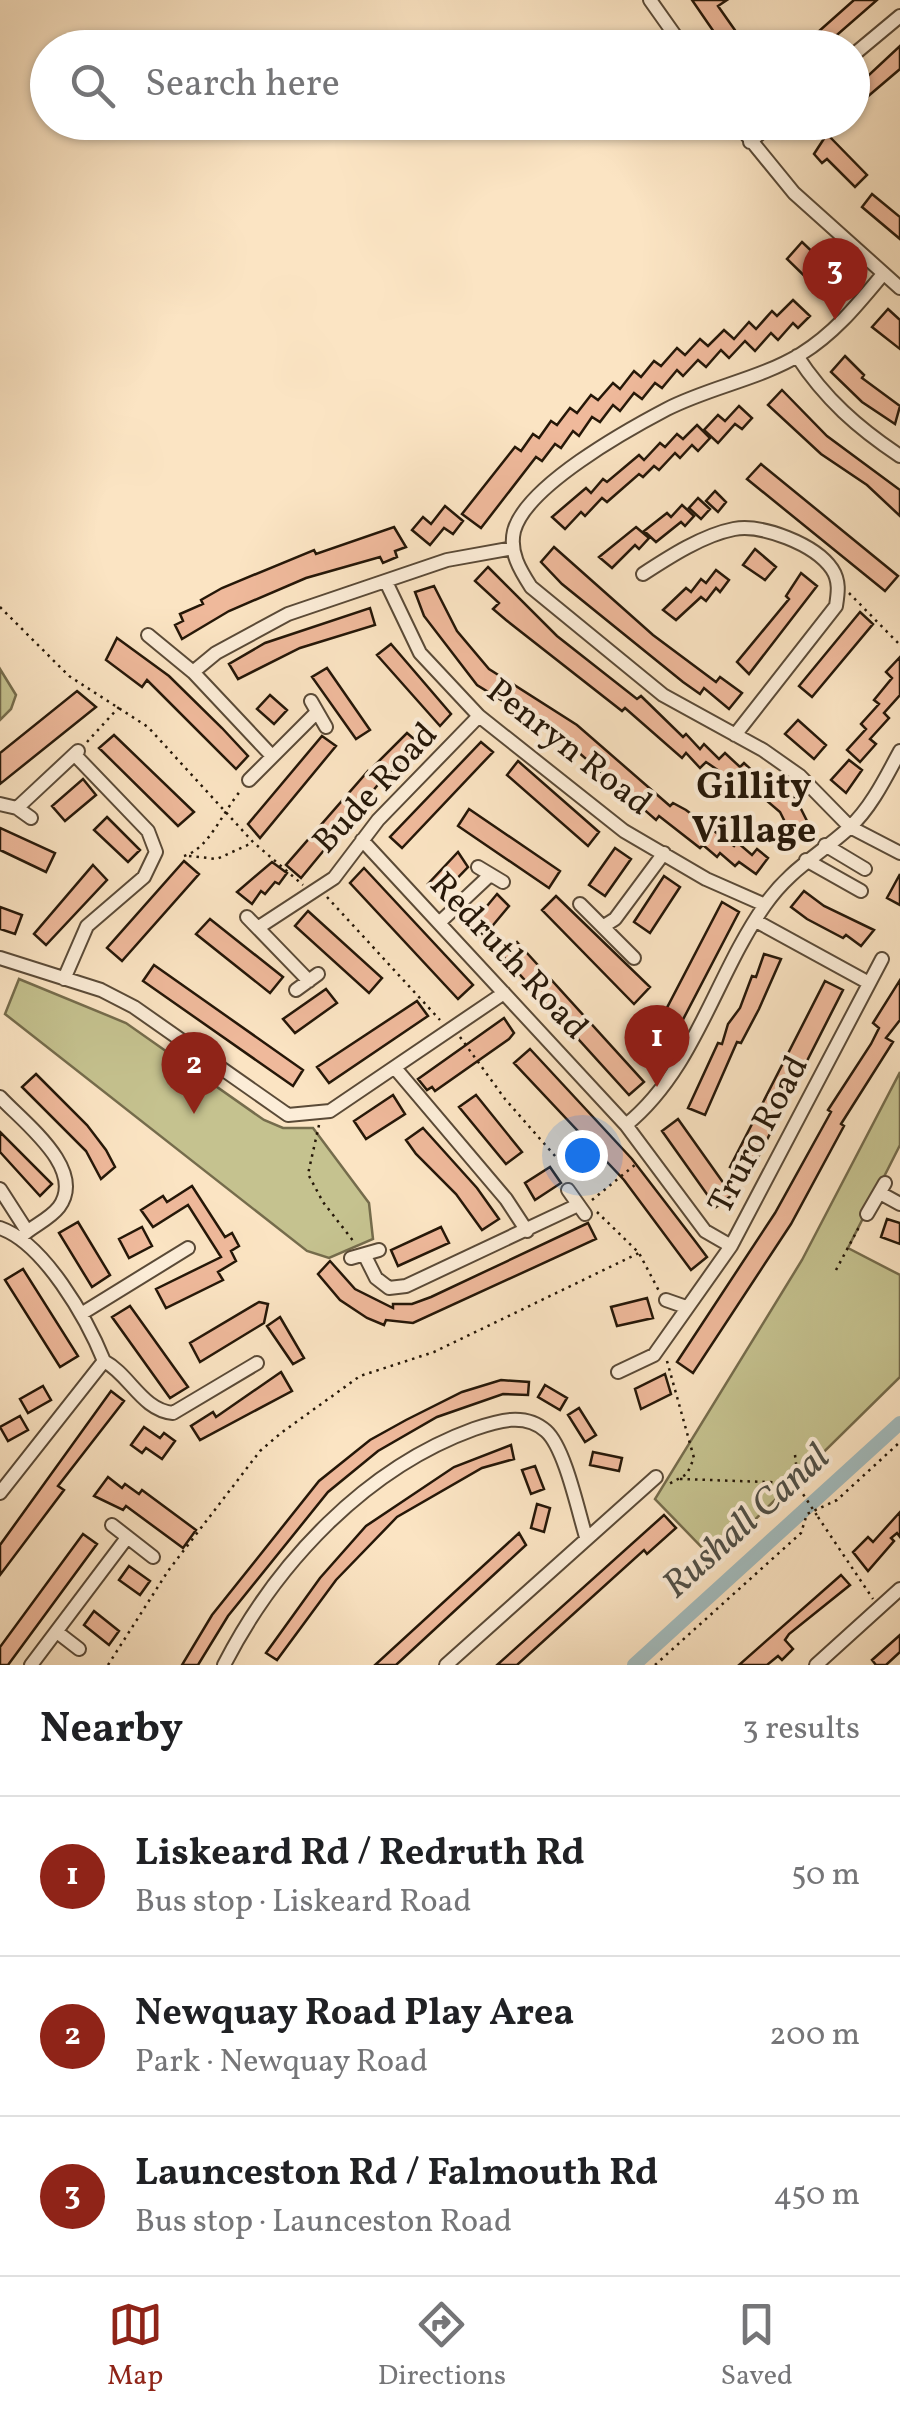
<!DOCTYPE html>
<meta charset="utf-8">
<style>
body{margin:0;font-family:Vollkorn,serif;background:#f2f2f2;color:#202124}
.you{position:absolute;left:582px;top:1155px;width:35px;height:35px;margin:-25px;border:8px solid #fff;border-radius:50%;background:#1a73e8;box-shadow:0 0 0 15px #1a73e833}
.badge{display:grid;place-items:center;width:65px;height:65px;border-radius:50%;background:#8f2418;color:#fff;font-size:32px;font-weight:700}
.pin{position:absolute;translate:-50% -82px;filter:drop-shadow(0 2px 5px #0008)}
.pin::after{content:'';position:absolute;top:52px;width:35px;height:30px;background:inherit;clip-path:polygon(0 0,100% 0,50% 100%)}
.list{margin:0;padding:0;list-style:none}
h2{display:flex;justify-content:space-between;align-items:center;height:130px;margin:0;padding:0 40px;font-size:42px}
h2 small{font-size:32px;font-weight:400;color:#757577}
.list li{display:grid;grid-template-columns:65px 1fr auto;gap:30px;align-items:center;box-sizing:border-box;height:160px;padding:0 40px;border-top:2px solid #e0e0e0}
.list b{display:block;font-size:38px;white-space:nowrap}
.list p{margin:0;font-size:32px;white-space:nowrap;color:#757577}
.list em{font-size:32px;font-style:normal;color:#757577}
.icon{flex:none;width:55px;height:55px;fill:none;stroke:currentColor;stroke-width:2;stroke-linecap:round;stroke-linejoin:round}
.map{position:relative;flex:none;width:900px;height:1665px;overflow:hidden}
.search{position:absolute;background:#fff;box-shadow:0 2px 8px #0004;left:30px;right:30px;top:30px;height:110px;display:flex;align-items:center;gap:25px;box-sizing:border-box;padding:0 35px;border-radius:55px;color:#757577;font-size:38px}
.sheet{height:610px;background:#fff}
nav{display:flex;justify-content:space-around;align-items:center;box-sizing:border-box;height:140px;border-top:2px solid #e0e0e0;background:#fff;font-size:28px;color:#757577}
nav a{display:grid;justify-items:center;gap:5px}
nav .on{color:#8f2418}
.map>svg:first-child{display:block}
</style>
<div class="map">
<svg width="900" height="1665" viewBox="0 0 900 1665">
<rect width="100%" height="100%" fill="#fbe4c3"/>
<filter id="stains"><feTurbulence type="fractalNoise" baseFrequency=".002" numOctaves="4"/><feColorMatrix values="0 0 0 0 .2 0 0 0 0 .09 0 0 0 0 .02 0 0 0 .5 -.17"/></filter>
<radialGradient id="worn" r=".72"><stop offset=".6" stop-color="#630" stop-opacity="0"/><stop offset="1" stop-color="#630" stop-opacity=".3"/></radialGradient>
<path fill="#c5c28f" stroke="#756c4c" stroke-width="2.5" d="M0 669 16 695 11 709 0 720Z
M19 979 126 1023 264 1120 283 1128H313L369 1203 373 1239 329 1258 307 1251 5 1014Z
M900 1072V1145L848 1248 900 1275V1377L714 1560 655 1499 802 1260Z"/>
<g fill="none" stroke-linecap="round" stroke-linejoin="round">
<path stroke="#a3bcbe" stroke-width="14" d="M634 1665 900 1423"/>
</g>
<path fill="#efb99b" stroke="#251708" stroke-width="2.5" d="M692 0H727L718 6 744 43 725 48Z
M854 0H877L822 48H800Z
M900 46V69L866 98 856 87Z
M827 134 867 175 855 187 827 159 822 163 814 154Z
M872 194 900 217V239L862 207Z
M802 242 844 282 828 299 787 259Z
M793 300 810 316 798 328 793 323 778 340 771 333 755 351 745 341 729 358 721 350 706 367 698 360 683 376 677 370 662 388 655 383 642 399 634 393 620 411 613 405 600 422 592 417 579 436 573 431 561 448 555 444 542 461 536 457 481 528 462 514 515 447 521 451 533 434 539 438 551 421 557 425 570 408 577 413 591 395 598 400 613 383 620 389 634 371 641 377 654 361 661 366 677 348 685 355 700 339 708 346 724 330 734 339 749 322 756 329 772 311 777 316Z
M888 309 900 320V349L872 327Z
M845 356 864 375 862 378 900 406 895 424 862 402 831 372Z
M782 390 827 436 900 490V516L867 485 821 454 768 405Z
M739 406 752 418 742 429 735 424 718 443 704 430 718 415 725 421Z
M697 425 710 438 698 451 692 445 680 458 675 453 659 470 654 466 643 477 639 474 607 502 602 498 585 516 581 512 565 529 552 517 586 488 591 493 603 479 607 482 639 455 644 460 660 443 665 447 677 434 683 439Z
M761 464 898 576 885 591 747 479Z
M715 491 726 502 718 512 706 501Z
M698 498 710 509 701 519 689 508Z
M682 505 694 516 685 526 681 522 656 542 644 531 667 513 671 517Z
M445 506 463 521 453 534 444 528 430 545 412 530 423 517 431 524Z
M394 527 406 547 395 551 397 557 383 563 380 557 306 578 229 611 182 639 175 625 183 621 180 614 203 604 201 600 222 588 314 550 316 554Z
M636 527 649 538 639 549 635 545 612 568 599 557Z
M554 547 653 635 716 682 720 677 742 693 729 709 704 688 700 694 683 682 562 584 541 562Z
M755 549 776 567 765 580 743 565Z
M488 567 557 636 637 699 641 696 683 737 686 734 700 749 704 744 719 759 725 753 740 767 744 763 760 778 764 773 781 786 797 801 810 827 792 836 780 812 745 782 741 786 706 762 700 768 686 753 682 758 625 708 622 711 506 620 493 609 499 603 475 581Z
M716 570 729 580 720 592 716 588 706 601 701 597 676 620 663 610 686 588 691 592 701 579 706 583Z
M801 573 817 586 749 674 737 662 789 599 786 596Z
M434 586 457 631 489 669 577 725 670 806 673 803 686 810 734 846 737 842 752 855 757 849 768 858 756 874 739 862 735 866 720 853 717 857 703 845 700 848 659 816 656 820 561 737 477 685 424 616 415 592Z
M370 608 375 625 300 648 238 679 229 664 265 643Z
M860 612 873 624 812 697 799 686Z
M117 638 169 676 222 728 248 756 236 769 147 680 142 687 106 660Z
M391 644 451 714 440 726 377 655Z
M900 657V695L884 713 889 718 870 739 876 744 860 762 847 750 866 729 861 724 879 704 874 700 892 678 886 672Z
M327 668 370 730 356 739 312 677Z
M77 691 96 707 0 784V753Z
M270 695 287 710 274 724 257 709Z
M798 720 826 745 814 759 785 734Z
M407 733 420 744 383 779 374 766Z
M114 735 194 812 178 826 99 748Z
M322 736 336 746 260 838 248 824Z
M481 742 493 752 402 848 390 837Z
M849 760 862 770 846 793 831 780Z
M518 761 599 832 588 846 507 775Z
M368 771 381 781 301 878 286 865Z
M83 779 96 795 65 821 52 806Z
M469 809 560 871 549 888 458 826Z
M107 817 140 850 128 862 94 830Z
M0 828 55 853 46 872 0 850Z
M615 848 631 859 605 896 589 885Z
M458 852 468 867 440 896 428 884Z
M184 861 199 874 122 961 107 948Z
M272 862 287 873 279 884 275 882 265 894 261 891 252 904 237 892Z
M93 865 107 880 46 945 34 934Z
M364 868 473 985 458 999 350 883Z
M900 874V905L887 898Z
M664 876 680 887 650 933 634 922Z
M804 891 824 906 874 930 861 946 846 935 843 938 807 919 791 907Z
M497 894 509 906 484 936 472 924Z
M556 896 650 987 634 1004 542 910Z
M722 902 739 912 664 1056 646 1048Z
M0 907 22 915 15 934 0 929Z
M308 911 382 978 369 993 295 926Z
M210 919 283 977 270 993 196 934Z
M517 942 644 1082 629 1095 502 955Z
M764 954 781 959 759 1009 741 1043 737 1042 705 1115 688 1108 718 1043 722 1044 728 1024 740 1008 752 976 756 977Z
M154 965 303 1070 293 1086 143 981Z
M900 980V1020L886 1038 893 1042 841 1124 844 1126 791 1224 693 1373 677 1362 775 1213 831 1112 828 1110 871 1044 879 1028 873 1023Z
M825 981 843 990 748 1177 730 1167Z
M326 989 337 1003 295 1033 283 1019Z
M417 1001 428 1016 329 1083 317 1067Z
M504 1018 514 1033 509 1039 435 1091 432 1087 427 1090 418 1079Z
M530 1049 632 1159 695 1241 707 1257 691 1270 624 1180 514 1063Z
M36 1074 87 1125 106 1150 115 1167 101 1179 86 1151 22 1087Z
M393 1095 405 1114 366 1139 354 1121Z
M476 1095 522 1152 506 1164 459 1107Z
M678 1119 732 1195 716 1207 662 1131Z
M423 1128 477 1188 499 1219 482 1230 456 1194 416 1154 406 1140Z
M0 1132 52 1184 40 1196 0 1152Z
M550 1167 561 1183 535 1200 525 1183Z
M192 1186 225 1237 232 1233 239 1246 231 1251 236 1261 218 1272 223 1280 166 1308 156 1289 221 1257 188 1205 153 1227 141 1210 163 1196 167 1202Z
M887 1219 900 1223V1244L881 1237Z
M78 1222 110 1275 92 1287 59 1233Z
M588 1223 596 1239 413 1323 386 1320 384 1325 367 1318 340 1300 318 1274 330 1261 355 1289 393 1308V1304H412L431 1297Z
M142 1227 152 1246 129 1258 119 1239Z
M441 1227 449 1243 398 1266 391 1250Z
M23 1269 78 1356 60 1367 5 1280Z
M647 1298 653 1318 617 1326 611 1307Z
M259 1302 268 1304 264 1323 200 1362 190 1343Z
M130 1306 188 1387 170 1398 112 1317Z
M280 1317 304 1358 293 1364 267 1326Z
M281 1372 292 1391 200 1440 191 1426 213 1412 216 1417Z
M665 1374 671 1394 641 1409 635 1389Z
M501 1380 529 1382 528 1395 503 1394 437 1417 378 1451 328 1492 228 1616 198 1665H182L212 1615 319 1481 370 1440 406 1420 462 1392Z
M545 1385 567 1398 560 1410 538 1397Z
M43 1386 51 1400 28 1413 20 1399Z
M111 1391 124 1401 58 1486 64 1490 0 1575V1545Z
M579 1408 596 1435 585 1442 568 1415Z
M20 1416 28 1430 8 1441 0 1427Z
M144 1427 160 1438 164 1433 175 1441 162 1459 146 1448 142 1453 131 1445Z
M511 1445 514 1459 482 1468 397 1517 336 1580 277 1660 266 1653 320 1578 366 1526 454 1467Z
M593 1452 622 1458 619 1471 590 1465Z
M535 1466 544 1489 531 1494 522 1470Z
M108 1477 122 1488 125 1484 139 1494 142 1490 196 1530 183 1548 126 1506 123 1510 94 1496Z
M537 1504 550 1508 544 1532 531 1528Z
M900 1512V1537L897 1533 891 1538 894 1541 868 1571 853 1552 868 1537 873 1542Z
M664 1515 676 1528 647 1554 644 1550 517 1665H497Z
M519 1533 526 1545 396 1665H375Z
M83 1534 97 1544 8 1665H0V1647Z
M129 1566 150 1581 140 1595 119 1580Z
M841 1575 850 1585 789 1634 785 1640 793 1649 782 1660 778 1656 767 1665H739Z
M94 1611 119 1631 109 1645 84 1625Z
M900 1635V1652L886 1665H876L872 1660Z"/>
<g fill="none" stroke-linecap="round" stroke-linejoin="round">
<defs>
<path id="minor" d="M650 0 684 48
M852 56 900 16
M736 122 794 193 900 288
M750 142 773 122
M883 274C858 304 835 333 801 354 760 379 710 387 667 409 627 430 526 486 514 531 509 552 520 570 531 587L663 695 763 750 800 776 850 827 900 853
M797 356C825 399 858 428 900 456
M643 574C669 557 703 535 734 529 762 524 815 544 832 569 840 581 838 593 836 606L735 735
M387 584 420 653 479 716 624 831 706 879 765 905
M148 635 193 672 271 755
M193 672 216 653 288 614 447 560 513 548
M311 701 326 727
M249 780 317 712
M0 804 17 808 31 818
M17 808 78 751
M362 840 626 1125 705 1231 731 1246
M825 845 865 869
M806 860 861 891
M478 867 503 882
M580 904 634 958
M247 917 309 981
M756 921 869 983
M440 922 489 876
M604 926 615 919 664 853
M259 927 334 878 378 820 479 716
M0 958 101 990 134 1007 288 1115 330 1111 504 993
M64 979 87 926 144 877 156 852 148 831 75 755
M296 990 318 974
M395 1068 506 1199 527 1231
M0 1097C23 1122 87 1169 59 1207 49 1220 32 1226 21 1237
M626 1125C695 1069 715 976 765 905 790 869 818 856 849 828 871 808 886 777 900 751
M0 1189 27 1231
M568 1190 585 1214
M880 1193 900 1204
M867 1214 885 1183
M0 1228C44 1243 87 1319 104 1361
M365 1256 376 1278 389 1288 406 1286 578 1205
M351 1258 379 1250
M666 1300 686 1307
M81 1314 188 1248
M104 1361C130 1375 142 1410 173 1413L257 1363
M618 1372 654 1355 731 1246 882 959
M0 1493 104 1361
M112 1525 153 1557
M57 1632 79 1649
M31 1665 126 1539
M224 1665C276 1563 366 1468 474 1429 497 1421 525 1412 546 1431 565 1448 578 1511 586 1537
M446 1665 656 1477
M816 1665 900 1589"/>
</defs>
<use href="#minor" stroke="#5a4a37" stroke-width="16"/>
<path stroke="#251708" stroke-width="2.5" stroke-dasharray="2.5 5" stroke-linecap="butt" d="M849 593 900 645
M0 607 69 676 148 727 253 842 303 885
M87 742 119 707
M184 856C210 848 222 812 242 789
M189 856 217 859 252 843
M327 897 440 1020
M460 1037 505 1099 577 1181
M319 1125 308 1174 323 1202 354 1242
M592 1200 636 1164
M597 1212 639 1253 659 1291
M836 1270 859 1227
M667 1361 694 1458 687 1474 669 1484
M795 1455 799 1488
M680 1479 796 1483
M818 1517 873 1599
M108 1665 168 1571 260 1451 281 1433 360 1376 434 1352 639 1253
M655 1665 801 1533 807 1514 837 1500 900 1442"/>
<use href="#minor" stroke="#fcedd8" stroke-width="12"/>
<path stroke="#251708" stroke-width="2.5" stroke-dasharray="2.5 5" stroke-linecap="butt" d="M799 1488 818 1517"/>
</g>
<g text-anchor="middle" stroke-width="8" stroke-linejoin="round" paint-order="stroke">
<g font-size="35" fill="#251708" stroke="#fcedd8">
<text transform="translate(570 746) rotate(38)" y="12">Penryn Road</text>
<text transform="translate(374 787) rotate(-47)" y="12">Bude Road</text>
<text transform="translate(510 955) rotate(47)" y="12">Redruth Road</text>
<text transform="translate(757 1134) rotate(-62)" y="12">Truro Road</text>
</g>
<g font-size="38" font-weight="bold" fill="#251708" stroke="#fcedd8">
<text x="754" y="798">Gillity<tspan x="754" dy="44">Village</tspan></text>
</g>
<g font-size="38" font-style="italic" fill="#515148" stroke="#fcedd8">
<text transform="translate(745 1520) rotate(-42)" y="13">Rushall Canal</text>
</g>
</g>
<rect width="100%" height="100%" filter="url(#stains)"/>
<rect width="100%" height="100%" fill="url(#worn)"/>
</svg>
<div class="you"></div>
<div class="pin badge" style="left:657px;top:1087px">1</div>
<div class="pin badge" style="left:194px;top:1114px">2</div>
<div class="pin badge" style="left:835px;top:320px">3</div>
<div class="search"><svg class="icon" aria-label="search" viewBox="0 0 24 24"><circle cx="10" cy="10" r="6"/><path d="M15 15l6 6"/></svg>Search here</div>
</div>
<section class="sheet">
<h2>Nearby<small>3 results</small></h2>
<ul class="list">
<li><span class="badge">1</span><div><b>Liskeard Rd / Redruth Rd</b><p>Bus stop · Liskeard Road</p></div><em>50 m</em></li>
<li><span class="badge">2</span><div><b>Newquay Road Play Area</b><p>Park · Newquay Road</p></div><em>200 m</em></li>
<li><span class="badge">3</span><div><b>Launceston Rd / Falmouth Rd</b><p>Bus stop · Launceston Road</p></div><em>450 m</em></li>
</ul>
</section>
<nav>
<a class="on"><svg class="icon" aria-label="map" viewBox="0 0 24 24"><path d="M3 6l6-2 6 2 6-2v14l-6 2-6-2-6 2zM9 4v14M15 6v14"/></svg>Map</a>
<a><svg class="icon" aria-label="directions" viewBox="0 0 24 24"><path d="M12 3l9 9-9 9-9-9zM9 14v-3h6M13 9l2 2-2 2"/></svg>Directions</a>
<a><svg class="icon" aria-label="saved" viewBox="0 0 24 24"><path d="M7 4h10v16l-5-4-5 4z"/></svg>Saved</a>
</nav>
